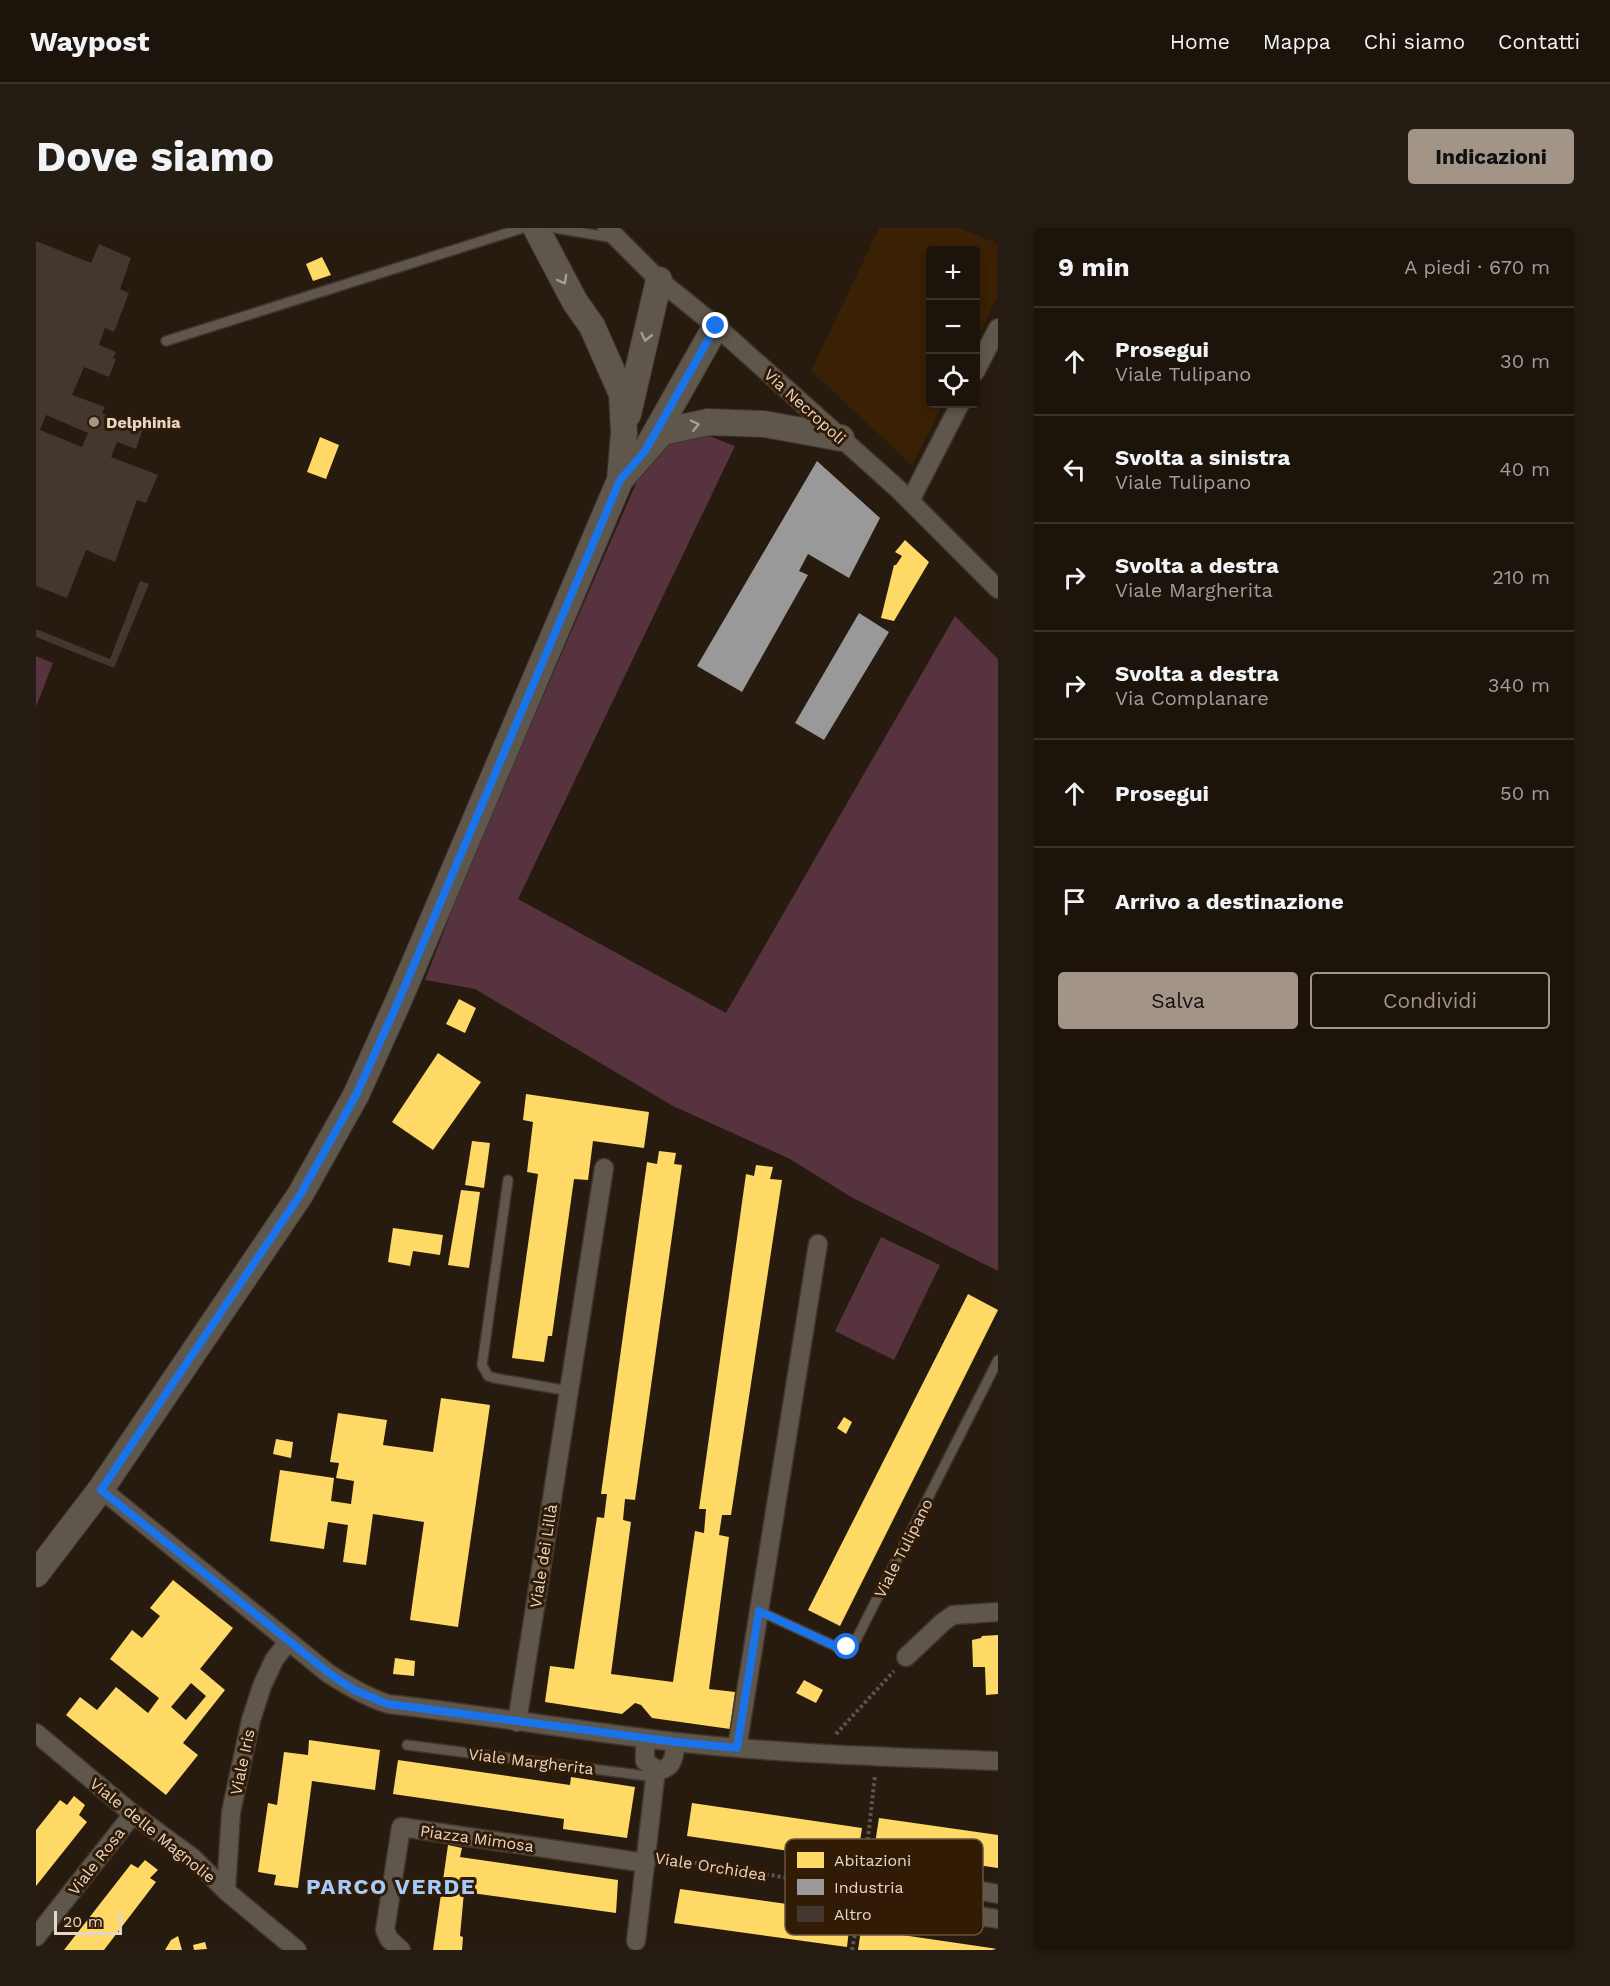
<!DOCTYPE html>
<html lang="it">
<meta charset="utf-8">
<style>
body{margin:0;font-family:"Work Sans",sans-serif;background:#251d13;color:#f1f3f6}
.controls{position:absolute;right:18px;top:18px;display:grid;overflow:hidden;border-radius:6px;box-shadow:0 3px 9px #0003}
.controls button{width:54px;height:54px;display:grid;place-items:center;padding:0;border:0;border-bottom:2px solid #3a332b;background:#1c140a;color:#f1f3f6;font:30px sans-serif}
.scale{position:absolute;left:18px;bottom:15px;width:68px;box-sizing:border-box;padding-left:6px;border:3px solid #e5d6c9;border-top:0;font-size:16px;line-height:21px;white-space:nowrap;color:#e5d6c9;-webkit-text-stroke:4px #311b04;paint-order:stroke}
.stop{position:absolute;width:18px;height:18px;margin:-14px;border:4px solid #1a73e8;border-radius:50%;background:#fff}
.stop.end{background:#1a73e8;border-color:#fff;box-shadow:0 2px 6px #0008}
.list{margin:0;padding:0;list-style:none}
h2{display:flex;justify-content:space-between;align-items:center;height:78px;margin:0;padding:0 24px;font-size:26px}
h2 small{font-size:20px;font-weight:400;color:#a09e9c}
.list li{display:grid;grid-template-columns:39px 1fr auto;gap:18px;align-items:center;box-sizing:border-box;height:108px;padding:0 24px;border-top:2px solid #3a332b}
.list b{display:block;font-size:22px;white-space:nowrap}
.list p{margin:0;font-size:20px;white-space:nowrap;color:#a09e9c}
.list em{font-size:20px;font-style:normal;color:#a09e9c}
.actions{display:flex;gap:12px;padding:18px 24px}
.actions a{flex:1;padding:14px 0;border:2px solid #a29588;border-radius:6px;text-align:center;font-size:21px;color:#a29588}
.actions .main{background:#a29588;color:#111}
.icon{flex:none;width:33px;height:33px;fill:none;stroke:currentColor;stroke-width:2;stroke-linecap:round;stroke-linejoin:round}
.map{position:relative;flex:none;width:962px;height:1722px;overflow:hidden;border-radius:6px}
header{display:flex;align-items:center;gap:36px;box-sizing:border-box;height:84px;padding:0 30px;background:#1c140a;border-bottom:2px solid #3a332b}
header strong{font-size:28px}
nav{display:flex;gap:33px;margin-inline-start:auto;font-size:21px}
.intro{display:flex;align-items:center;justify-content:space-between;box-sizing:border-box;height:144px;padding:0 36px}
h1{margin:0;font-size:42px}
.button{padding:15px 27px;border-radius:6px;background:#a29588;color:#111;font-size:21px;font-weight:700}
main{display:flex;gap:36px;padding:0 36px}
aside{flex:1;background:#1c140a;border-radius:6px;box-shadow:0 3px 9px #0003}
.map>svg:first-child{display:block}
</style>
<header>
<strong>Waypost</strong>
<nav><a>Home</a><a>Mappa</a><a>Chi siamo</a><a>Contatti</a></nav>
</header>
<div class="intro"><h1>Dove siamo</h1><a class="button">Indicazioni</a></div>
<main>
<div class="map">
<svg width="962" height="1722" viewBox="0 0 962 1722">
<rect width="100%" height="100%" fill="#261b0e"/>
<path fill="#3a2004" d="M843 0H924L962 16V67L940 113 939 22H894V176H907L876 237 775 143Z"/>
<path fill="#56333e" d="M668 206 699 218 482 671 690 785 919 388 962 431V1043L815 969 754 931 637 878 439 761 389 752 433 638 605 244C626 217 634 212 668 206Z
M0 428 17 435 0 479Z
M845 1009 904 1037 858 1132 799 1103Z"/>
<path fill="#ffd966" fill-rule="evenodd" d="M286 29 295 47 277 53 270 36Z
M284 209 303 217 290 251 271 244Z
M869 312 893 334 858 393 845 390 858 337H860L866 328 859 324Z
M423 771 440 780 429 805 410 796Z
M402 825 445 854 397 922 356 894Z
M490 866 613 884 608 920 557 913 552 952 538 951 516 1108H512L508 1134 476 1130 502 946 491 944 497 894 487 892Z
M436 913 454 915 448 960 429 957Z
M623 923 640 925 638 936 646 937 599 1272 589 1271 587 1292 595 1294 575 1446 637 1454 659 1303 668 1305 670 1281H663L710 946 718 948 720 937 737 939 734 951 746 952 695 1287H686L683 1307 693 1309 673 1461 699 1464 694 1501 616 1490 605 1477 599 1475 586 1486 509 1474 514 1438 538 1441 561 1289 568 1290 571 1266H565L611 934 621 936Z
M425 962 444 964 433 1040 412 1037Z
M357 1000 407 1007 404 1027 377 1023 374 1038 352 1034Z
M932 1066 962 1082 804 1398 772 1382Z
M405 1170 454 1177 422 1399 374 1392 388 1294 337 1286 330 1337 307 1334 312 1297 292 1294 288 1321 234 1313 244 1242 298 1250 295 1273 315 1276 318 1253 300 1250 303 1235 294 1234 302 1185 351 1192 347 1217 397 1224Z
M808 1189 816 1194 810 1206 801 1200Z
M240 1211 257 1214 255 1230 237 1226Z
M137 1352 197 1400 164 1441 189 1462 147 1515 162 1527 130 1567 30 1487 44 1469 61 1482 80 1459 112 1485 123 1470 74 1431 96 1402 106 1410 124 1388 114 1380ZM155 1455 170 1468 150 1492 135 1479Z
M962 1407V1466L950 1467 949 1439H937L936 1412 945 1410 946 1408Z
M359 1430 379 1433 378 1448 357 1446Z
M768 1452 787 1462 780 1475 760 1465Z
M273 1512 344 1522 339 1562 276 1553 262 1660 238 1657 240 1647 222 1644 232 1575 241 1577 248 1524 272 1527Z
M362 1532 534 1557 535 1549 599 1559 591 1610 527 1601 528 1591 357 1566Z
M38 1568 49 1577 43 1587 51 1594 0 1658V1602L24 1572 31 1577Z
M656 1575 826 1600 821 1633 651 1608Z
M843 1590 962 1607V1640L838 1622Z
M412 1617 426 1620 424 1629 582 1652 580 1685 428 1664 424 1708 427 1709 426 1722H397Z
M109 1632 122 1642 114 1650 120 1654 68 1722H28L95 1636 102 1640Z
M644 1661 815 1685 811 1719 638 1695Z
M825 1701 962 1721V1722H822Z
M142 1708 146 1722H129L135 1712Z
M169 1714 171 1721 158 1722 157 1717Z"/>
<path fill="#999" d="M781 233 844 290 813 350 772 326 763 343 772 347 706 464 661 438Z
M823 385 853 404 788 512 759 495Z"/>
<path fill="#433730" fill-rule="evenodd" d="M0 13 55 35 63 16 95 30 84 61 93 65 78 104 69 100 63 117 80 124 77 130 80 131 73 149 48 139 36 167 69 179 66 185 107 200 100 221 81 214 75 229 122 247 110 275 101 272 79 334 50 322 31 370 0 358ZM10 187 52 205 46 219 4 202Z
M104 353 113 356 78 440 0 409V401L74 431Z"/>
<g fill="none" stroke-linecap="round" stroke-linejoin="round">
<defs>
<path id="lane" d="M519 0 578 10
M130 113 487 0
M472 952 446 1137 452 1148 458 1150 533 1163
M723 1383 799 1418C808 1421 813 1419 820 1412L962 1132
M371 1517 619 1549"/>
<path id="street" d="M571 0 623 52 680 98 862 261 962 361
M939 144 962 100
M874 273 924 176
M65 1261 293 1446C313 1458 330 1469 352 1476 448 1487 544 1503 640 1514 747 1526 855 1529 962 1533
M870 1429 907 1394 917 1387 962 1384
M481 1494 568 940
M0 1505 97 1586 157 1630 190 1663 261 1722
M609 1510V1533L620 1542C638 1542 638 1528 640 1514
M701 1520 782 1016
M190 1663 195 1584 215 1492 226 1458 238 1432 252 1414
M962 1666 860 1648 850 1652 845 1665 847 1671 854 1674 962 1691
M0 1709 97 1586
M600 1713 620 1542
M365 1722 353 1711 349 1702 365 1599 610 1635"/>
<path id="secondary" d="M500 0 539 74 556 98 586 166 588 205 584 252
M592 186 623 52
M614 215 680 98
M0 1346 65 1261 264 967 320 867 362 774 584 252 626 204 672 194 728 196 805 210"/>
</defs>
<use href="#lane" stroke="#3f352d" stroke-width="12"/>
<use href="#street" stroke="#3f352d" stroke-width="21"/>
<use href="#secondary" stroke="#3f352d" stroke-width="28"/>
<path stroke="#5d554d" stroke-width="4" stroke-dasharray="3 3" stroke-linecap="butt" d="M800 1506 858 1443
M629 1630 826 1662
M816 1722 824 1679 813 1667 818 1650 829 1637 839 1547"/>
<use href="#lane" stroke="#5f564c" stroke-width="9"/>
<use href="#street" stroke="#5f564c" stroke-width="18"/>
<use href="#secondary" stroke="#5f564c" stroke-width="26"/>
</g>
<defs><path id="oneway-chevron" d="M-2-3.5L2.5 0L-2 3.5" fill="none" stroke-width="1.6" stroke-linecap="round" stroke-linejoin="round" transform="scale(1.5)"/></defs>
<g stroke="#a99c91">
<use href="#oneway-chevron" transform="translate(527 52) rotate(62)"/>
<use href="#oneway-chevron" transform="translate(610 109) rotate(103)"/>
<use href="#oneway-chevron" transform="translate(659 197) rotate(-13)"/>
</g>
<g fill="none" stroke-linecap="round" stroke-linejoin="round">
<path stroke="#1a73e8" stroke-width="8" d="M680 98 609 223 584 252 362 774 320 867 264 967 65 1262 294 1446 318 1462 352 1476 640 1514 701 1520 723 1383 799 1418 811 1419"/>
</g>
<circle fill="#a29588" stroke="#311b04" stroke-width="2" cx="58" cy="194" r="6"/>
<g text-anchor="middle" stroke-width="6" stroke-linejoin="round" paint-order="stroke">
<g font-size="16" fill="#e5d6c9" stroke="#311b04">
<text transform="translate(769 178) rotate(42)" y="6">Via Necropoli</text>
<text transform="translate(867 1320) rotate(-63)" y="6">Viale Tulipano</text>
<text transform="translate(507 1328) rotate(-81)" y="6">Viale dei Lillà</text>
<text transform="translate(495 1533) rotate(7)" y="6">Viale Margherita</text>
<text transform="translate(206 1534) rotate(-78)" y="6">Viale Iris</text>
<text transform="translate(117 1602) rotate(39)" y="6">Viale delle Magnolie</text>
<text transform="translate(441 1610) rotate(8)" y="6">Piazza Mimosa</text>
<text transform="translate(60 1633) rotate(-52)" y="6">Viale Rosa</text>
<text transform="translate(675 1638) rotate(9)" y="6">Viale Orchidea</text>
</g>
<g font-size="16" font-weight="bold" fill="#e5d6c9" stroke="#311b04" text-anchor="start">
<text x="70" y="200">Delphinia</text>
</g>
<g font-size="22" font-weight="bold" letter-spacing="1.5" fill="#a4cbfb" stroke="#311b04">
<text x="355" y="1666">PARCO VERDE</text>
</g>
</g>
<rect x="749" y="1611" width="198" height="96" rx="9" fill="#311b04" stroke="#67533f" stroke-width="1.5"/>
<rect x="761" y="1624" width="27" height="16" fill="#ffd966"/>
<rect x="761" y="1651" width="27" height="16" fill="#999"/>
<rect x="761" y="1678" width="27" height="16" fill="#433730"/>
<g font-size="16" fill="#e5d6c9">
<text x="798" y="1638">Abitazioni</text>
<text x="798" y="1665">Industria</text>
<text x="798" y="1692">Altro</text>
</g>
</svg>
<div class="controls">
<button>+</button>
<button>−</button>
<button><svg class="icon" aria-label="locate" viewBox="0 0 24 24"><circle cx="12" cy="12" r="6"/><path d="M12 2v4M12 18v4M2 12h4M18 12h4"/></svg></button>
</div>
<div class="scale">20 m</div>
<div class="stop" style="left:811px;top:1419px"></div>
<div class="stop end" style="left:680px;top:98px"></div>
</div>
<aside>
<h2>9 min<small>A piedi · 670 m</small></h2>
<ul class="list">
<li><svg class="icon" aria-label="ahead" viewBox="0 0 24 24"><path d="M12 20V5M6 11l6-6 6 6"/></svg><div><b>Prosegui</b><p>Viale Tulipano</p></div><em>30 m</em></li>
<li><svg class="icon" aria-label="left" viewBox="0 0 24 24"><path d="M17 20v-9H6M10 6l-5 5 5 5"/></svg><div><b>Svolta a sinistra</b><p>Viale Tulipano</p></div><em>40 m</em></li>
<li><svg class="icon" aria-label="right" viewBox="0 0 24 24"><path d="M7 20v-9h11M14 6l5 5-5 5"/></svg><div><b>Svolta a destra</b><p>Viale Margherita</p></div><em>210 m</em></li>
<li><svg class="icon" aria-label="right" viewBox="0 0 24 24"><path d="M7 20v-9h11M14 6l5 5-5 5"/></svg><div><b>Svolta a destra</b><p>Via Complanare</p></div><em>340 m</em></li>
<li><svg class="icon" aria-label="ahead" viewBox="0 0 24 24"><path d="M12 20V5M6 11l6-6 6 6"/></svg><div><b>Prosegui</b></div><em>50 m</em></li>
<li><svg class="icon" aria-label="arrive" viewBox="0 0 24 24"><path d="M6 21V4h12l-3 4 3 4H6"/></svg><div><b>Arrivo a destinazione</b></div></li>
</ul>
<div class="actions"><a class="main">Salva</a><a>Condividi</a></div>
</aside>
</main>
